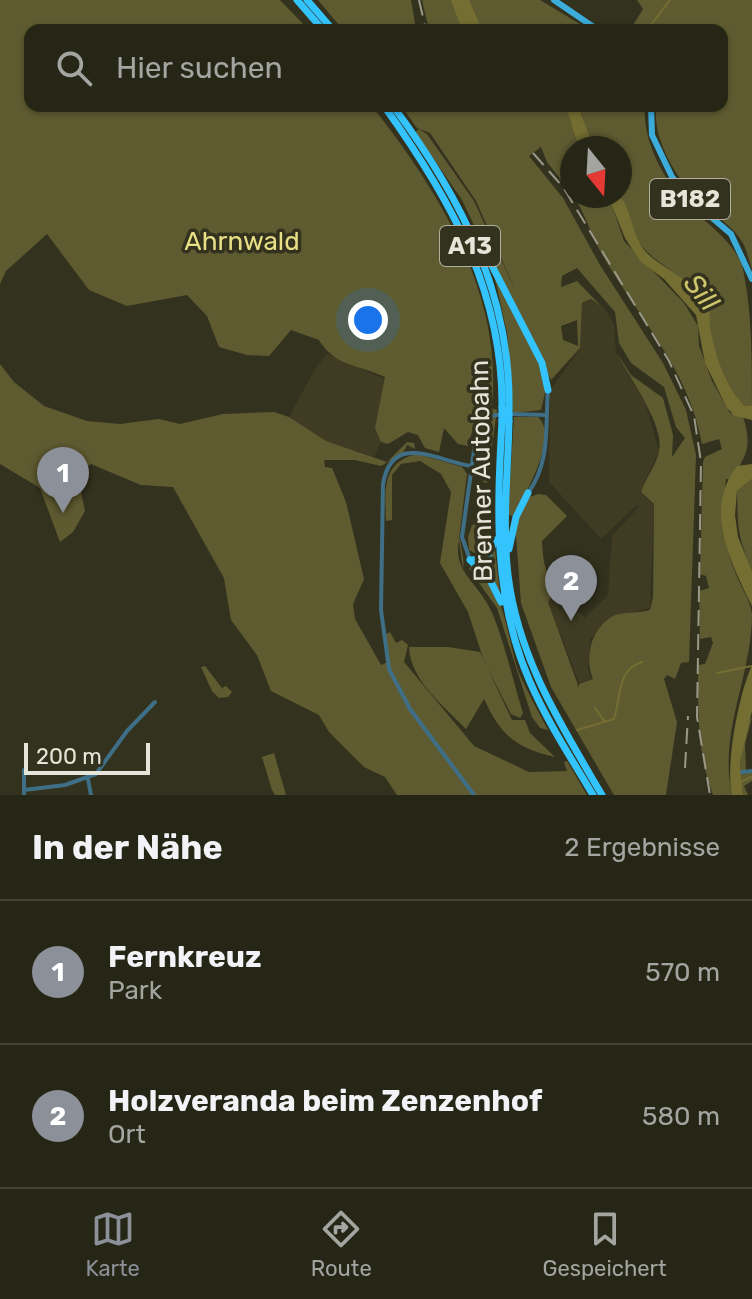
<!DOCTYPE html>
<html lang="de">
<meta charset="utf-8">
<style>
body{margin:0;font-family:Rubik,sans-serif;background:#323223;color:#f1f3f6}
.compass{position:absolute;left:560px;top:136px;width:72px;height:72px;border-radius:50%;background:#262616;box-shadow:0 2px 6px #0004;rotate:162deg}
.scale{position:absolute;left:24px;bottom:20px;width:126px;box-sizing:border-box;padding-left:8px;border:4px solid #e6e5d9;border-top:0;font-size:22px;line-height:28px;white-space:nowrap;color:#e6e5d9;-webkit-text-stroke:6px #33321e;paint-order:stroke}
.you{position:absolute;left:368px;top:320px;width:28px;height:28px;margin:-20px;border:6px solid #fff;border-radius:50%;background:#1a73e8;box-shadow:0 0 0 12px #1a73e833}
.badge{display:grid;place-items:center;width:52px;height:52px;border-radius:50%;background:#8c9099;color:#fff;font-size:26px;font-weight:700}
.pin{position:absolute;translate:-50% -66px;filter:drop-shadow(0 2px 4px #0008)}
.pin::after{content:'';position:absolute;top:42px;width:28px;height:24px;background:inherit;clip-path:polygon(0 0,100% 0,50% 100%)}
.list{margin:0;padding:0;list-style:none}
h2{display:flex;justify-content:space-between;align-items:center;height:104px;margin:0;padding:0 32px;font-size:34px}
h2 small{font-size:26px;font-weight:400;color:#a4a5a1}
.list li{display:grid;grid-template-columns:52px 1fr auto;gap:24px;align-items:center;box-sizing:border-box;height:144px;padding:0 32px;border-top:2px solid #424335}
.list b{display:block;font-size:30px;white-space:nowrap}
.list p{margin:0;font-size:26px;white-space:nowrap;color:#a4a5a1}
.list em{font-size:26px;font-style:normal;color:#a4a5a1}
.icon{flex:none;width:44px;height:44px;fill:none;stroke:currentColor;stroke-width:2;stroke-linecap:round;stroke-linejoin:round}
.map{position:relative;flex:none;width:752px;height:795px;overflow:hidden}
.search{position:absolute;background:#262616;box-shadow:0 2px 6px #0004;left:24px;right:24px;top:24px;height:88px;display:flex;align-items:center;gap:20px;box-sizing:border-box;padding:0 28px;border-radius:16px;color:#a4a5a1;font-size:30px}
.sheet{height:392px;background:#262616}
nav{display:flex;justify-content:space-around;align-items:center;box-sizing:border-box;height:112px;border-top:2px solid #424335;background:#262616;font-size:22px;color:#a4a5a1}
nav a{display:grid;justify-items:center;gap:4px}
nav .on{color:#8c9099}
.map>svg:first-child{display:block}
</style>
<div class="map">
<svg width="752" height="795" viewBox="0 0 752 795">
<rect width="100%" height="100%" fill="#33321e"/>
<path fill="#3f3c23" d="M591 300 604 308 614 324 616 353 646 405 659 451 640 492 654 505 650 608 612 617 590 639 588 669 592 679 579 683 548 602 558 588 571 595 569 604 585 618 608 595 612 535 639 507 637 505 601 539 549 482 550 390 580 349 579 316 582 304Z
M327 354 387 380 375 428 381 442 374 457 326 441 289 417 315 369Z"/>
<path fill="#5f5b31" fill-rule="evenodd" d="M0 0H280L309 30H30V106H372C438 190 503 293 492 405L480 404 468 446 458 444 444 428 439 452 425 448 418 435 408 432 388 444 381 442 375 428 385 377C359 365 334 366 319 340L291 330 269 356 247 355 219 347 207 316 187 295 127 306 89 290 47 234 6 271 0 284Z
M318 0H411L416 30H343Z
M422 0H455L466 30H429Z
M464 0H540L590 30H481Z
M637 0H752V269C749 261 747 252 744 245 734 226 714 215 699 201 675 177 653 140 656 106H722V30H630L643 9Z
M401 106H567L580 148H572V194L547 162 541 147 529 156 563 198 600 265 663 363 686 410 696 455 689 662 681 663 675 679 667 675 664 679 677 722 666 795H614L551 687 521 603 515 522 527 498 538 494 546 495 567 516 542 541C543 559 544 575 558 588L548 602 579 688V684L593 679C584 656 591 629 613 616 621 612 639 613 650 610L653 597 654 504 641 492C645 479 657 464 659 451 665 424 628 377 617 353L631 375 663 398 673 435 672 457 685 438 676 427 664 387 631 363 619 343 615 312 577 268 562 276 561 287 577 281 602 307 591 299 582 303 580 348 551 380 549 376 541 410 513 413 507 333 491 261 462 200 415 132 419 129 427 134 474 201 517 294 476 201 430 133 417 128ZM577 320 578 346 563 340 561 326Z
M579 106H645C642 143 666 185 693 210 711 227 731 240 742 265 752 308 752 359 752 405L745 406C716 377 714 336 698 300 690 282 669 270 654 258 617 228 620 190 620 148H592Z
M573 196H609L624 241 684 303 698 326 699 346 712 381 730 413 742 414C752 443 749 455 730 479H726C722 513 722 542 736 574 741 588 750 599 752 614 752 676 718 733 732 795H713C697 753 698 708 698 665L705 664 713 643 711 637 700 639 699 591 709 588 706 576 700 574 703 462 705 457 722 449 719 439 702 444C688 365 634 314 597 245 589 229 584 211 573 196Z
M0 364 14 382 44 406 87 421 120 424 159 419 180 424 223 414 274 412 289 417 326 441 387 462 407 442 414 443 415 449 407 445 403 453 381 466 355 460H324L325 467 332 468 346 502 364 579 353 604 355 619 381 665 388 662 386 634 390 632 396 643 402 640 408 645 404 662 474 746 529 772 567 771 564 762 567 761 587 795H397L385 777 364 767 329 732 319 715 271 691 257 655 231 620 224 578 173 487 141 485 91 464 77 474 85 511 73 532 60 542 40 488 0 464Z
M481 405 497 410 487 483 483 482 486 472 482 470 490 440 473 433Z
M514 417H538C560 437 524 495 514 516L508 515Z
M418 454 462 467 467 474 459 539H460C461 550 465 559 463 569L459 540C453 571 475 580 488 605 501 627 514 685 523 713L520 718 511 714 484 661 468 612 440 563 451 492 441 474 420 461 401 464 392 475V520L386 521C385 491 381 461 418 454Z
M752 479V571C737 534 738 529 737 491Z
M486 510H489L485 554 481 556 469 550 468 537 472 525 478 524 475 543 480 544Z
M495 550 500 594 475 562 486 561Z
M471 566C505 581 507 641 519 673 528 693 538 711 548 730L540 728 532 717 497 608 469 569Z
M409 647H448L480 652 512 720H525L530 733 555 757C515 748 501 735 484 699L466 729C444 706 410 680 409 647Z
M205 666 222 688 226 686 232 692 228 697 219 698 212 691 201 667Z
M752 717 745 744 746 770 752 772V781L744 786 748 795H743L740 762 747 725Z
M274 753 286 795H275L272 790 262 757Z"/>
<path fill="#746e32" d="M451 0H469L482 30H462Z
M566 106H578L594 148H579Z
M608 196H620C633 213 631 235 646 252 660 267 697 283 708 303 711 309 709 320 710 327 715 355 725 386 745 406L752 405V420L735 416 727 408 705 363 696 315 664 279 640 261 625 238Z
M752 464V479L737 491 735 515 738 537 752 571V606C731 563 703 509 737 466Z
M752 665V711L740 762 743 795H732C725 764 739 694 752 665Z"/>
<g fill="none" stroke-linecap="round" stroke-linejoin="round">
<path stroke="#746e32" stroke-width="2" d="M647 30 670 0
M579 113 592 106
M717 673 752 666
M595 708 605 722
M577 730 614 719C621 699 616 670 642 662
M738 783 752 777"/>
<path stroke="#3f6f86" stroke-width="4" d="M511 414 547 415
M472 466C439 462 392 430 383 484L381 610 389 669 410 709 474 795
M528 493C551 461 545 427 548 390
M470 560 462 537 477 429 486 417 502 414
M24 770V795
M742 772 752 771
M88 779 91 795
M24 790 65 785 96 774 127 731 155 702"/>
<path stroke="#3cacdb" stroke-width="6" d="M554 0 598 30
M651 106 652 135 672 177 690 199 731 234 752 279"/>
<path stroke="#34c4fd" stroke-width="7" d="M297 0 323 30
M307 0 333 30
M384 106C450 198 503 291 502 407
M393 106C460 196 511 293 509 408
M488 258 542 363 548 390
M502 421C497 511 493 598 530 682 547 721 571 758 593 795
M509 421C508 472 502 524 508 575 518 658 561 725 602 795
M509 549 516 517 528 493
M470 560 489 578 501 602
M472 560 487 558 495 540"/>
<path stroke="#999889" stroke-width="2" stroke-dasharray="16 8" stroke-linecap="butt" d="M419 0 426 30
M533 153 563 187 669 361 694 416 701 462 697 717 710 795
M685 768 688 716"/>
<path stroke="#34c4fd" stroke-width="7" d="M502 407V421
M509 421V408"/>
</g>
<g text-anchor="middle" stroke-width="7" stroke-linejoin="round" paint-order="stroke">
<g fill="#33321e" stroke="#b0afa1" stroke-width="2">
<rect x="650" y="179" width="80" height="40" rx="6"/>
<rect x="440" y="226" width="60" height="40" rx="6"/>
</g>
<g font-size="24" font-weight="bold" fill="#e6e5d9">
<text x="690" y="207">B182</text>
<text x="470" y="254">A13</text>
</g>
<g font-size="26" fill="#e7de85" stroke="#33321e">
<text x="242" y="250">Ahrnwald</text>
</g>
<g font-size="26" fill="#e6e5d9" stroke="#33321e">
<text transform="translate(481 471) rotate(-91)" y="9">Brenner Autobahn</text>
</g>
<g font-size="28" font-style="italic" fill="#cec56d" stroke="#33321e">
<text transform="translate(702 292) rotate(52)" y="10">Sill</text>
</g>
</g>
</svg>
<svg class="compass" viewBox="-18 -18 36 36"><path d="M0-13l5 13h-10z" fill="#e53935"/><path d="M0 13l5-13h-10z" fill="#a4a5a1"/></svg>
<div class="scale">200 m</div>
<div class="you"></div>
<div class="pin badge" style="left:63px;top:513px">1</div>
<div class="pin badge" style="left:571px;top:621px">2</div>
<div class="search"><svg class="icon" aria-label="search" viewBox="0 0 24 24"><circle cx="10" cy="10" r="6"/><path d="M15 15l6 6"/></svg>Hier suchen</div>
</div>
<section class="sheet">
<h2>In der Nähe<small>2 Ergebnisse</small></h2>
<ul class="list">
<li><span class="badge">1</span><div><b>Fernkreuz</b><p>Park</p></div><em>570 m</em></li>
<li><span class="badge">2</span><div><b>Holzveranda beim Zenzenhof</b><p>Ort</p></div><em>580 m</em></li>
</ul>
</section>
<nav>
<a class="on"><svg class="icon" aria-label="map" viewBox="0 0 24 24"><path d="M3 6l6-2 6 2 6-2v14l-6 2-6-2-6 2zM9 4v14M15 6v14"/></svg>Karte</a>
<a><svg class="icon" aria-label="directions" viewBox="0 0 24 24"><path d="M12 3l9 9-9 9-9-9zM9 14v-3h6M13 9l2 2-2 2"/></svg>Route</a>
<a><svg class="icon" aria-label="saved" viewBox="0 0 24 24"><path d="M7 4h10v16l-5-4-5 4z"/></svg>Gespeichert</a>
</nav>
